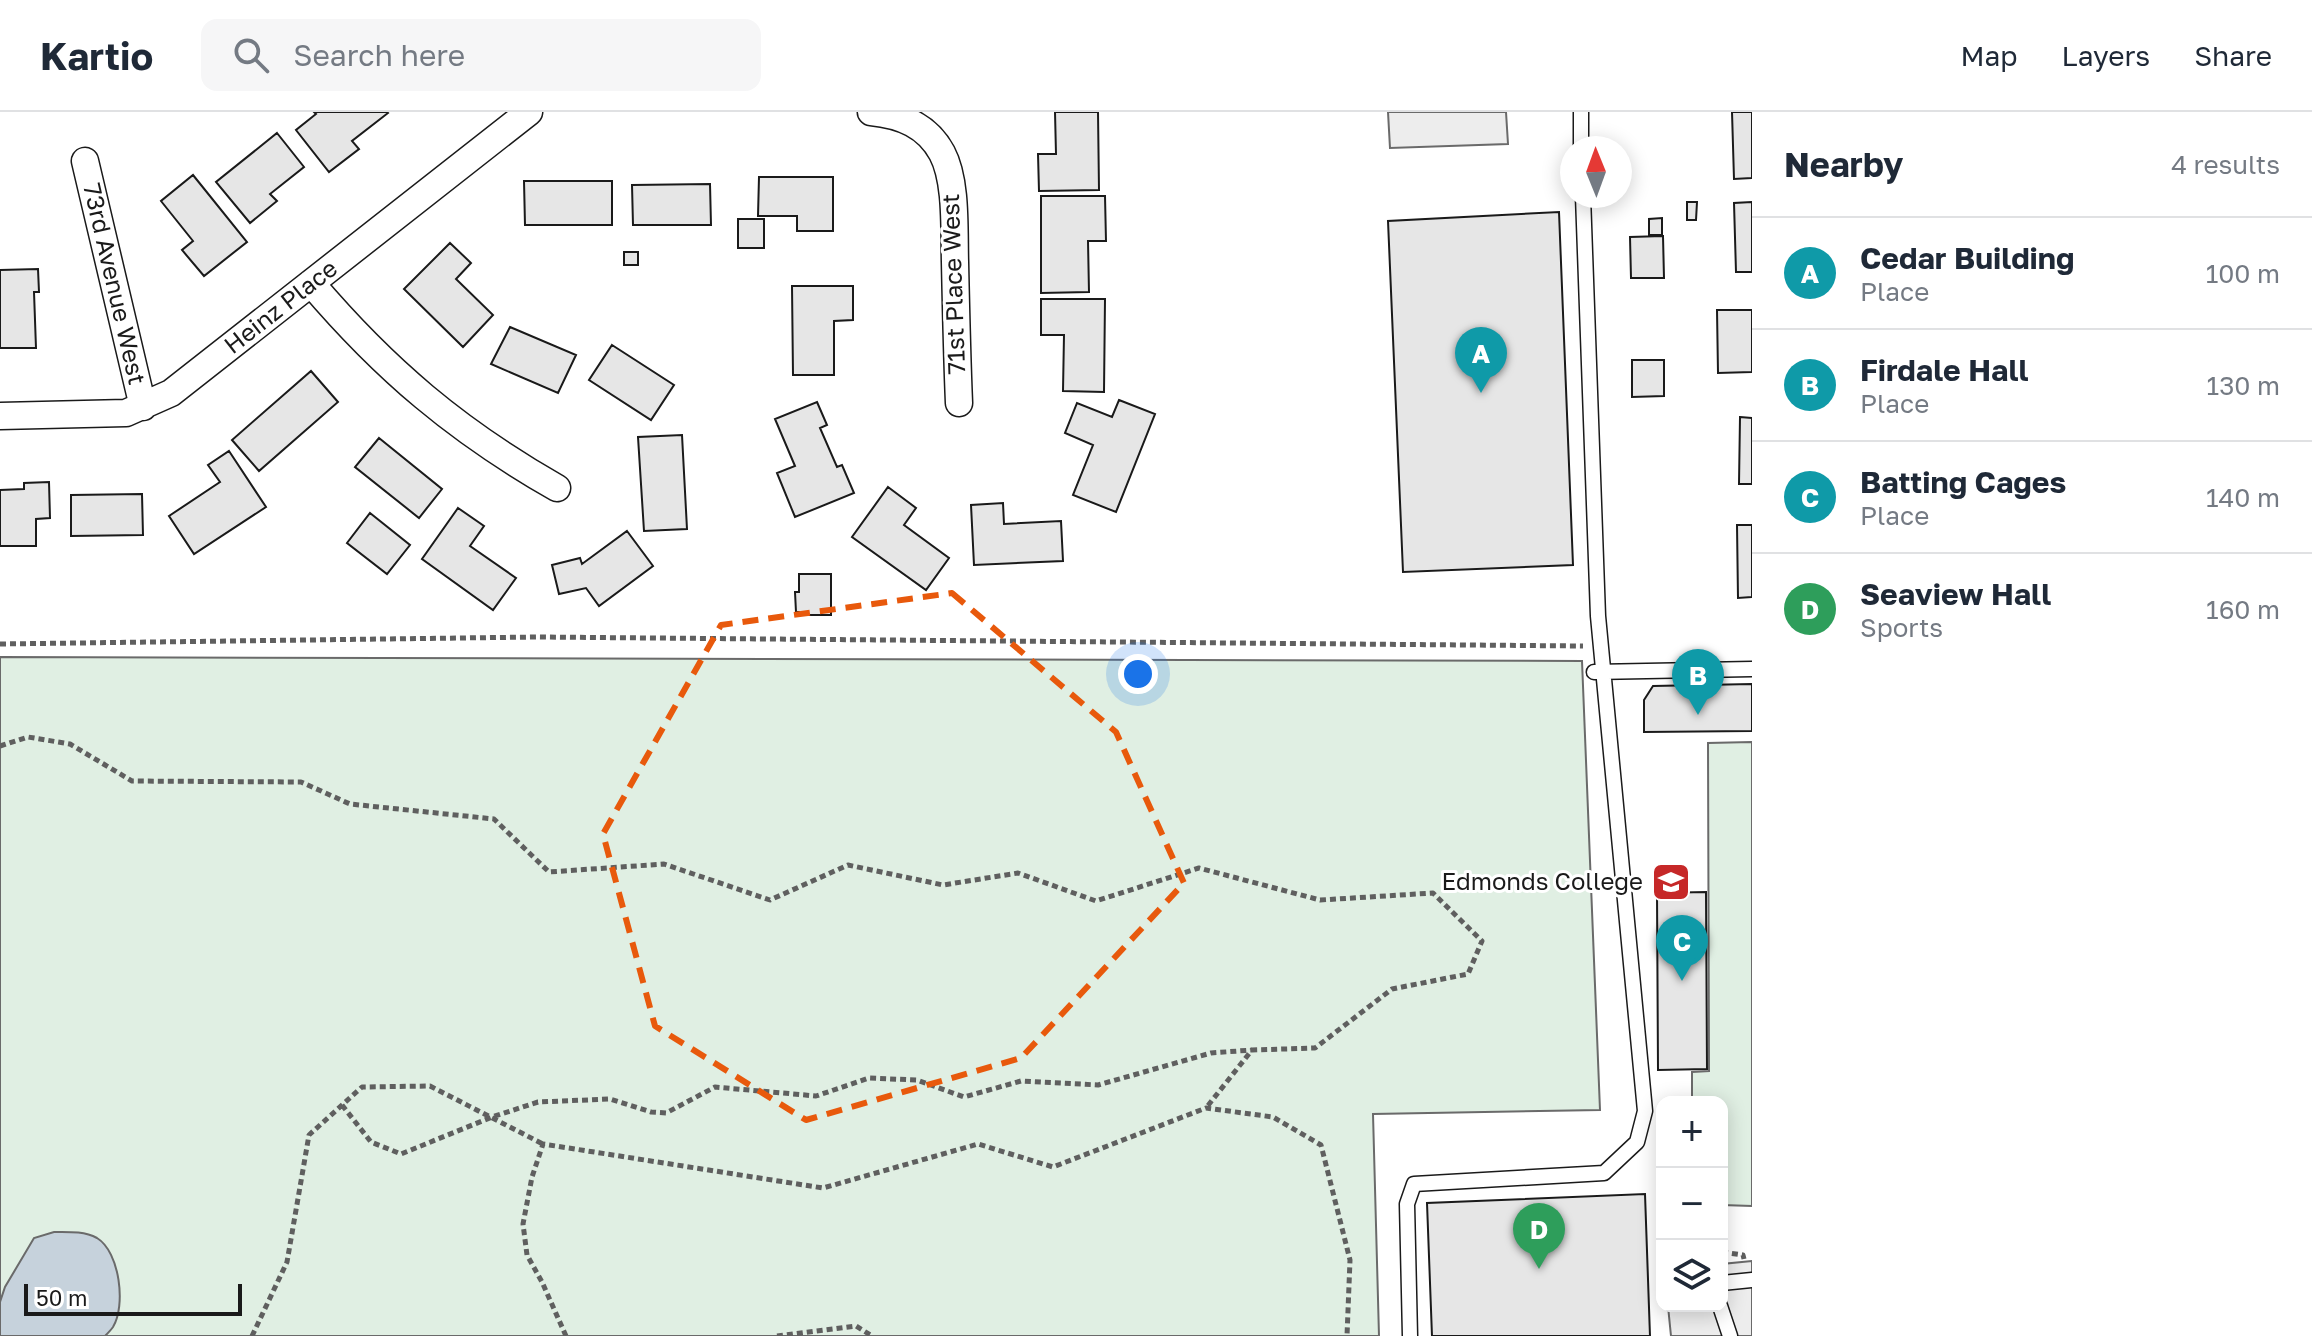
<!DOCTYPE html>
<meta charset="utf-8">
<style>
body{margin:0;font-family:"Golos Text",sans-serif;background:#f6f6f7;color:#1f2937}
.controls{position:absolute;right:24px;bottom:24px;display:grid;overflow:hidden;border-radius:16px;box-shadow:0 4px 20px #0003}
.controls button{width:72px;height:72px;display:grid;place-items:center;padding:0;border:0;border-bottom:2px solid #e0e1e3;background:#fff;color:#1f2937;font:40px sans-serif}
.compass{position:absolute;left:1560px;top:24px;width:72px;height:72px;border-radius:50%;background:#fff;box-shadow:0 4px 20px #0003;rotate:359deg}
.scale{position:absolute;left:24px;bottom:20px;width:218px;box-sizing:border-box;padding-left:8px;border:4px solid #1a1a1a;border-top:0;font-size:22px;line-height:28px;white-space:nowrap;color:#1a1a1a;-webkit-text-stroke:6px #fff;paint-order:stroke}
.you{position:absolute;left:1138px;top:562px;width:28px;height:28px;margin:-20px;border:6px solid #fff;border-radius:50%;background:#1a73e8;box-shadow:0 0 0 12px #1a73e833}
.badge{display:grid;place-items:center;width:52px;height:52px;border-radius:50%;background:#c62828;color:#fff;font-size:26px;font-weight:700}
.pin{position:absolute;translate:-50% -66px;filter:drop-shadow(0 2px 4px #0008)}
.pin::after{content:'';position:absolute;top:42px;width:28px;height:24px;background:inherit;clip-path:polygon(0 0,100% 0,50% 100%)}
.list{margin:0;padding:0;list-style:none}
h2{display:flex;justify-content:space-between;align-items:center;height:104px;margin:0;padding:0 32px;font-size:34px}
h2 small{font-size:26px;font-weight:400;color:#747a83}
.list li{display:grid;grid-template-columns:52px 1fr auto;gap:24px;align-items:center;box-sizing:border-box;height:112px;padding:0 32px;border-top:2px solid #e0e1e3}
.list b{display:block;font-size:30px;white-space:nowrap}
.list p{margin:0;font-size:26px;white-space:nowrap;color:#747a83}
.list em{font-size:26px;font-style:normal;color:#747a83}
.icon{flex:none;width:44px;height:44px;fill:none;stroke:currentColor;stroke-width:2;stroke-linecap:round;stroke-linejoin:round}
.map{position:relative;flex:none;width:1752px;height:1224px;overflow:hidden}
header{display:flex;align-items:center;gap:48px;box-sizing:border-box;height:112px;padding:0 40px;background:#fff;border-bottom:2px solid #e0e1e3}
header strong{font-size:38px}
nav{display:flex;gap:44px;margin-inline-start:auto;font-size:28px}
.search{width:560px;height:72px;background:#f6f6f7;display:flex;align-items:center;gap:20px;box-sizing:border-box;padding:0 28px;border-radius:16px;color:#747a83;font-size:30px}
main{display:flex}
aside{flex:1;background:#fff}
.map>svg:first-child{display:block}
</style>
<header>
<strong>Kartio</strong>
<div class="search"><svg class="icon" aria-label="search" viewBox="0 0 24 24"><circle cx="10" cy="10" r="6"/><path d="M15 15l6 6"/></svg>Search here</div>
<nav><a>Map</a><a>Layers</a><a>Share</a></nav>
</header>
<main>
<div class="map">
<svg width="1752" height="1224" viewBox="0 0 1752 1224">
<rect width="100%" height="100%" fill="#fff"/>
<path fill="#e0efe3" stroke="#6a6a6a" stroke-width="2" d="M0 545 1582 549 1600 998 1373 1002 1379 1224H0Z
M1752 630V1094L1722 1093V990H1692V960L1709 959 1708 631Z"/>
<path fill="#ededed" stroke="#6a6a6a" stroke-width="2" d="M1388 0H1506L1508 32 1390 36Z
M1752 1149V1224H1671L1668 1194H1722V1152Z"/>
<path fill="#c6d2dc" stroke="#6a6a6a" stroke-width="2" d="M54 1120C68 1120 84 1119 97 1126 120 1140 126 1194 113 1215 111 1218 108 1221 105 1224H0V1190L5 1175 34 1126Z"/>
<path fill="#e6e6e6" stroke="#1a1a1a" stroke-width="2" d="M314 0H387L388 1 352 29 359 37 329 60 296 18 316 2Z
M1055 0H1098L1099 78 1039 79 1038 42H1056Z
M1732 0H1752V66L1734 67Z
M277 21 304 55 270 82 277 89 250 111 216 70Z
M193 63 247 130 204 164 182 138 193 129 161 89Z
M759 65H833V119H797V104H758Z
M524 69H612V113H525Z
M710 72 711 113H633L632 73Z
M1041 84H1105L1106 129H1088L1089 180 1041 181Z
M1687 90H1697L1696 108H1687Z
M1752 90V160H1736L1734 91Z
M1559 100 1573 453 1403 460 1388 109Z
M1662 106V123H1649V107Z
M738 107H764V136H738Z
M1663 124 1664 166H1631L1630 125Z
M450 131 471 151 456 167 493 203 463 235 404 177Z
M624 140H638V153H624Z
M38 157 39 180H34L36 236H0V158Z
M792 174H853V208L834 209V263H793Z
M1041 187H1105L1104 280 1063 279 1064 223H1041Z
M1717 198H1752V260L1718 261Z
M510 215 576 243 558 281 491 252Z
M612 233 674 273 651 308 589 268Z
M1632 248H1664V284L1632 285Z
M311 259 338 290 259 359 232 328Z
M1119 288 1155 302 1116 400 1073 383 1093 333 1065 321 1077 291 1112 305Z
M817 290 827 313 820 316 837 355 842 353 854 381 795 405 777 361 795 354 775 307Z
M1740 305 1752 306V372H1739Z
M682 323 687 417 644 419 638 325Z
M379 326 442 377 419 406 355 355Z
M229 339 266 395 194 442 169 404 220 370 208 353Z
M49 370 50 406 36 407V434H0V378L24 377V371Z
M888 375 916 396 904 413 949 446 926 478 852 425Z
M142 382 143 423 71 424V383Z
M1003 391 1004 412 1061 409 1063 449 974 453 971 393Z
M458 396 484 414 470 434 516 466 493 498 422 447Z
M370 401 410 433 387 462 347 431Z
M1737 413H1752V485L1738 486Z
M627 419 653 454 599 494 586 476 559 482 552 453 580 446 582 452Z
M799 462H831V503H800L799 500H796L795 480H799Z
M1752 572V619L1644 620V588L1653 574Z
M1706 780 1707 957 1658 958 1657 781Z
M1645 1082 1650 1224H1432L1427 1091Z"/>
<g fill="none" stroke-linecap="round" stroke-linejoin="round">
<defs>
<path id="lane" d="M1581 0V36
M1594 560 1752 557
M1722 1171 1752 1168
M1720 1194 1730 1224
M1410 1224 1407 1092 1414 1072 1604 1061 1637 1030 1645 999 1598 504 1583 84"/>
<path id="street" d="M871 0C901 3 927 13 942 41 957 69 954 118 955 150 956 197 957 244 959 291
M85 49 143 295
M311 171C385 258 457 319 557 376
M0 304 126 301 171 281 529 0"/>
</defs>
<use href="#lane" stroke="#1a1a1a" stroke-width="17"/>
<use href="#street" stroke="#1a1a1a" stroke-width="29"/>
<path stroke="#5f5f5f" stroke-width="5" stroke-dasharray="6 4" stroke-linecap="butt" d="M0 532 537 525 1583 534
M0 634 28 625 70 632 132 669 301 670 350 692 494 707 549 760 664 752 770 788 848 753 943 773 1018 761 1096 789 1199 756 1320 788 1433 781 1482 829 1468 862 1392 877 1315 936 1252 938 1206 996
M342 993 371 1030 401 1042 492 1005 538 990 610 987 651 1000 666 1001 715 975 816 984 869 966 917 968 964 985 1021 969 1098 973 1211 941 1252 938
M1662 1064 1660 1085 1662 1088
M1722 1140 1743 1143 1744 1147
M252 1224 287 1150 309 1023 362 975 430 974 543 1032
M566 1224 542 1170 527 1143 523 1112 532 1065 543 1032 823 1076 978 1032 1053 1055 1206 996 1273 1005 1321 1033 1350 1148 1347 1224
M777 1224 856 1214 872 1224"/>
<use href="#lane" stroke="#fff" stroke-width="14"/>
<use href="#street" stroke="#fff" stroke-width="26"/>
</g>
<path fill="none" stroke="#e8590c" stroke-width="6" stroke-dasharray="16 10" stroke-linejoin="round" d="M952 481 1116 620 1184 771 1021 946 806 1008 655 914 603 722 721 513Z"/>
<defs>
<symbol id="university-square" viewBox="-11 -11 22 22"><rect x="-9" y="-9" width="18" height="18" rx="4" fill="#c62828" stroke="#fff"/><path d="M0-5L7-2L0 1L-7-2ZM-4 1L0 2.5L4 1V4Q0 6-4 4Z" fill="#fff"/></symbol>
</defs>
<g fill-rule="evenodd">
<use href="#university-square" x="1649" y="748" width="44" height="44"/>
</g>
<g text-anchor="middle" stroke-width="6" stroke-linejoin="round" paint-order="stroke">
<g font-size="24" fill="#1a1a1a" stroke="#fff">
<text transform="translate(114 172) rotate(77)" y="8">73rd Avenue West</text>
<text transform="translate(954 172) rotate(-92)" y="8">71st Place West</text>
<text transform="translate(281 195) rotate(-38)" y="8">Heinz Place</text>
</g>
<g font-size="24" fill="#1a1a1a" stroke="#fff" text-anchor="end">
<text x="1643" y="778">Edmonds College</text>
</g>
</g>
</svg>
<div class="controls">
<button>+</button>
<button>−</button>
<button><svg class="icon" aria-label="layers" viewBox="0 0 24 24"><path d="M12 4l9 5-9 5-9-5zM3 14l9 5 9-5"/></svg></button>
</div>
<svg class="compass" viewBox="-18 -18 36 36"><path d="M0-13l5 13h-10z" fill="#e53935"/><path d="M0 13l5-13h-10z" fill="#747a83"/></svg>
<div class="scale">50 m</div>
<div class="you"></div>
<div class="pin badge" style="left:1481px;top:281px;background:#0f9aa8">A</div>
<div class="pin badge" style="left:1698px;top:603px;background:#0f9aa8">B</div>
<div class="pin badge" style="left:1682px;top:869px;background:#0f9aa8">C</div>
<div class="pin badge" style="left:1539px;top:1157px;background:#2e9e5b">D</div>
</div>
<aside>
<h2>Nearby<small>4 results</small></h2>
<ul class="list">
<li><span class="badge" style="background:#0f9aa8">A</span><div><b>Cedar Building</b><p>Place</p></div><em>100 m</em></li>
<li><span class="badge" style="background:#0f9aa8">B</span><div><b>Firdale Hall</b><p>Place</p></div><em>130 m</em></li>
<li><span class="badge" style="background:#0f9aa8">C</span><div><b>Batting Cages</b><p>Place</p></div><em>140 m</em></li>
<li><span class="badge" style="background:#2e9e5b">D</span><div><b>Seaview Hall</b><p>Sports</p></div><em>160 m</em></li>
</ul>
</aside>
</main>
